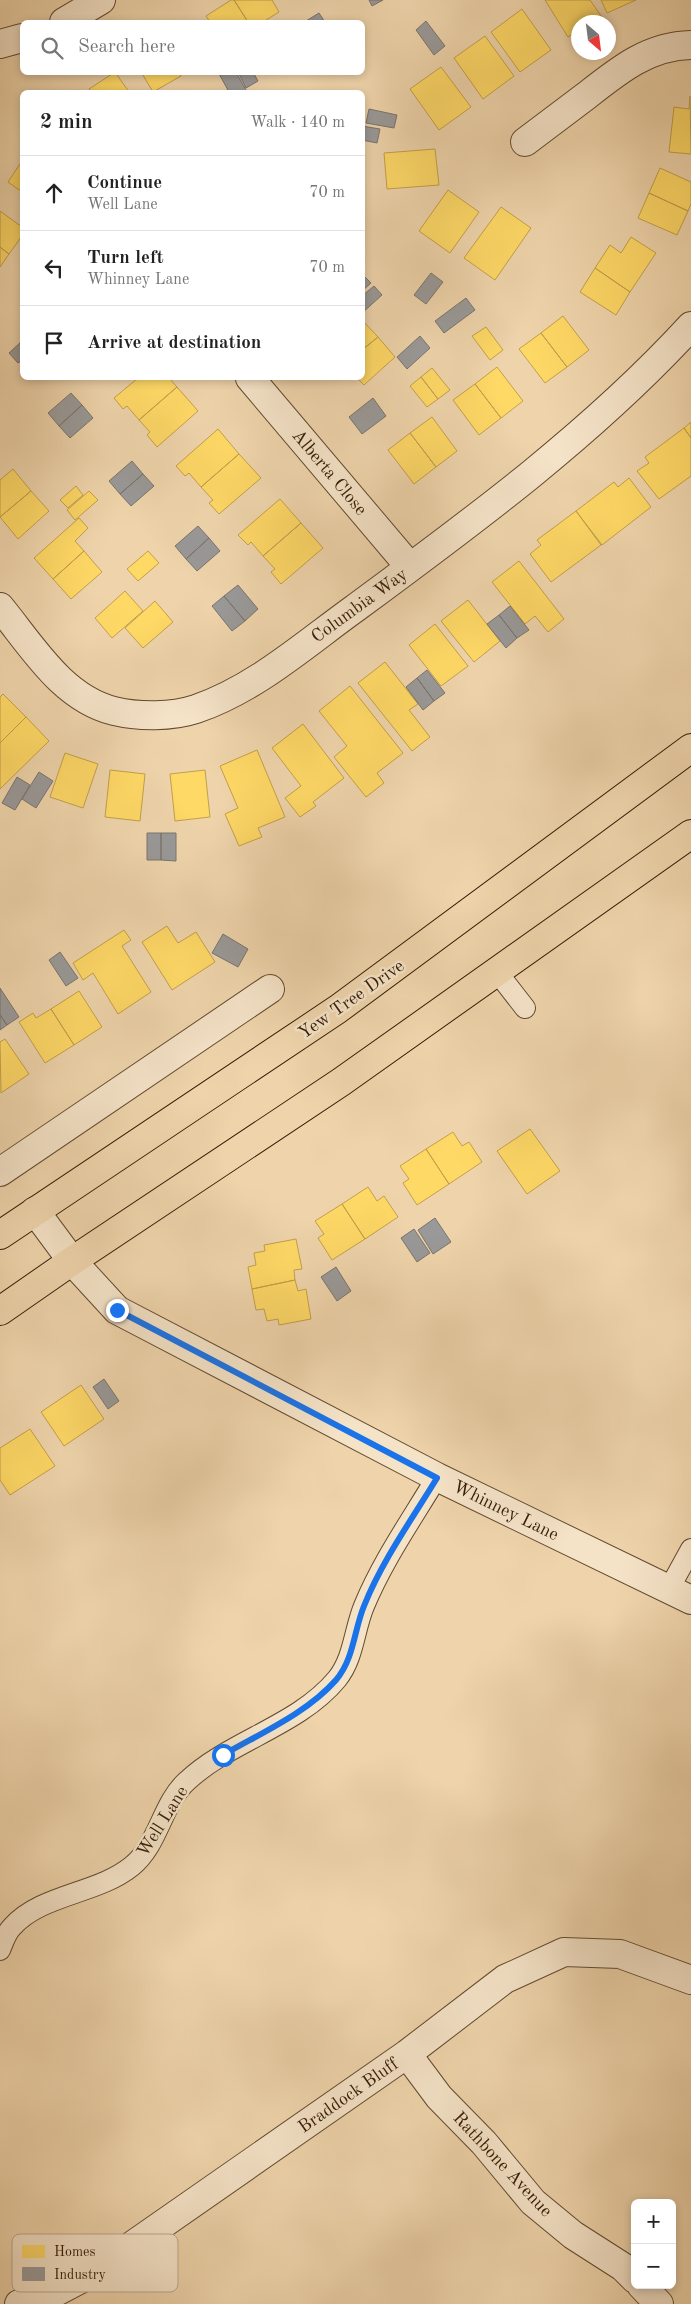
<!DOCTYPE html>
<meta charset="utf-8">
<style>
body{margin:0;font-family:"Old Standard TT",serif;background:#f2f2f2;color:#222}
.controls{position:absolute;right:15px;bottom:15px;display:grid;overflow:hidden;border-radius:8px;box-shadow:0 2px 8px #0003}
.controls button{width:45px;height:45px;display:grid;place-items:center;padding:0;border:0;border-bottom:1px solid #e0e0e0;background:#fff;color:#222;font:25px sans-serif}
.compass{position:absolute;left:571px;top:15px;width:45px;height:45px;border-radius:50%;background:#fff;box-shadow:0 2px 8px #0003;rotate:152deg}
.stop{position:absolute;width:15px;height:15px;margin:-11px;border:4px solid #1a73e8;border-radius:50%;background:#fff}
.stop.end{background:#1a73e8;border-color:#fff;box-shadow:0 1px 5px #0008}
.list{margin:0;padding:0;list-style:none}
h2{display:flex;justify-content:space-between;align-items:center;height:65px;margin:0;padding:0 20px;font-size:21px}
h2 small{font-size:16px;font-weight:400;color:#767676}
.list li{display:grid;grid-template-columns:32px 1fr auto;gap:15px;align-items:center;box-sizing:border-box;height:75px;padding:0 20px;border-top:1px solid #e0e0e0}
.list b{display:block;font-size:19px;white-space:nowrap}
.list p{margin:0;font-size:16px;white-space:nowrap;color:#767676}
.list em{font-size:16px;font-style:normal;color:#767676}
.icon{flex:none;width:28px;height:28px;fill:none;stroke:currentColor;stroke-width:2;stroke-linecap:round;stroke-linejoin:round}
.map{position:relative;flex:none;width:691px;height:2304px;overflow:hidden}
.search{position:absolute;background:#fff;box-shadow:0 2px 8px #0003;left:20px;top:20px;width:345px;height:55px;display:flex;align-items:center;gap:12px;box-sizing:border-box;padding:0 18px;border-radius:8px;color:#767676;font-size:19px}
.panel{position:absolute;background:#fff;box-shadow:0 2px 8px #0003;left:20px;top:90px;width:345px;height:290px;border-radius:8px}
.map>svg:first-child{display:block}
</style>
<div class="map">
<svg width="691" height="2304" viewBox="0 0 691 2304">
<rect width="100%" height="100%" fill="#efd4ab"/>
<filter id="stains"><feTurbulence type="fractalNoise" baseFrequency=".004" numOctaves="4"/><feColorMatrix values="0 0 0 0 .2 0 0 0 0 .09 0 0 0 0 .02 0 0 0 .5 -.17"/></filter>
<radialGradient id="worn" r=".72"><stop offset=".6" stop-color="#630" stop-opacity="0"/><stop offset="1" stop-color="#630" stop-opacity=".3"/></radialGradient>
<path fill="#ffd966" stroke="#c2a049" d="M231 0H234L248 22H210L206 16Z
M234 0H272L279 12 263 22H248Z
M545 0H590L601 16 591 22H578V30L568 37Z
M601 0H636L607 13Z
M522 9 551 50 520 72 491 32Z
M485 36 514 76 483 99 454 58Z
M441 67 471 107 439 130 410 89Z
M115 72 129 92H91L89 89Z
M141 72H179L181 76 153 92Z
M690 96 691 154 669 152 674 107 689 109Z
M435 149 439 185 387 189 384 153Z
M22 161V192L8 182Z
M660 168 691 182V204L688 211 649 193Z
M448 190 479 212 450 253 419 231Z
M649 193 688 211 677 235 638 218Z
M501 207 531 228 495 280 464 258Z
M0 211 22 227V236L9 254 0 247Z
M631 237 656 253 630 292 595 268 610 245 621 253Z
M0 247 9 254 0 267Z
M595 268 630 292 616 315 580 292Z
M563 316 589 350 567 367 541 333Z
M362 320 378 337 362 350Z
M486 327 503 350 490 360 472 336Z
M541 333 567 367 545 383 519 349Z
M378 337 395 357 364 385 357 378H362V350Z
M497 367 523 401 501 418 475 384Z
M432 368 450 390 438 399 421 377Z
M421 377 438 399 427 407 410 386Z
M138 378H169L177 387 139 420 127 406 123 409 114 398Z
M475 384 501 418 479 435 453 400Z
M177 387 198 411 157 447 147 435 150 432 139 420Z
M432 417 457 451 436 467 410 433Z
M691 422V438L684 428Z
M684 428 691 438V476L659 499 637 471 649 463 645 457Z
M218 429 239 454 201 487 189 473 185 476 176 466Z
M410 433 436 467 414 484 388 450Z
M239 454 261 478 219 514 209 503 213 500 201 487Z
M13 469 31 491 0 517V480Z
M629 478 651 507 602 545 576 511 614 482 618 487Z
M76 486 83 495 68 508 60 500Z
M31 491 49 511 18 539 0 517Z
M89 491 98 500 75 520 67 510Z
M280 499 301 523 263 556 251 542 248 545 238 535Z
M576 511 601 545 551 582 530 554 541 545 537 540Z
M79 518 88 528 75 541 84 551 53 579 34 558Z
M301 523 323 548 281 584 271 572 275 569 263 556Z
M84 551 102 572 71 599 53 579Z
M148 551 159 563 138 581 127 569Z
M519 561 564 619 548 632 535 616 525 624 492 582Z
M125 591 143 611 112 638 95 618Z
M468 600 500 641 474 662 441 621Z
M155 601 173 622 143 648 125 628Z
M435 624 468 666 441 686 409 645Z
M385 662 418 704 409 710 430 737 412 751 358 683Z
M350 686 403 753 377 773 384 783 366 797 334 757 347 746 319 711Z
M3 694 26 717 0 743V697Z
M26 717 49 741 0 789V743Z
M303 724 344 778 313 802 316 806 300 817 285 798 301 786 272 748Z
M257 750 285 817 258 828 262 837 239 846 225 814 238 808 220 766Z
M65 753 98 764 83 808 50 797Z
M110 770 145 774 140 821 105 817Z
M205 770 210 817 175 821 170 774Z
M167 926 178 943 196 932 215 962 172 990 142 942Z
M124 930 131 940 122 946 151 992 118 1014 93 973 83 980 73 963Z
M79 991 102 1027 74 1045 51 1009Z
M51 1009 74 1045 45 1063 19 1022 33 1013 36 1018Z
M5 1039 29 1074 1 1093 0 1042Z
M530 1129 560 1171 527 1194 497 1151Z
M453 1132 462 1146 469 1142 482 1162 449 1184 426 1149Z
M426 1149 449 1184 417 1205 403 1183 409 1179 400 1166Z
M368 1187 377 1201 384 1196 398 1217 365 1239 342 1204Z
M342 1204 365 1239 332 1260 318 1238 324 1234 315 1221Z
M296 1239 302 1269 294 1270 295 1280 252 1289 248 1267 256 1265 254 1253 265 1251 264 1245Z
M295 1280 298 1291 306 1289 311 1319 279 1325 278 1319 267 1321 264 1309 256 1310 252 1289Z
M81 1385 104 1419 64 1446 41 1412Z
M30 1429 55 1466 10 1495 0 1480V1448Z"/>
<path fill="#999" stroke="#7a746d" d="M369 0H383L372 6Z
M319 13 325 22H306V21Z
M426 21 445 46 434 55 416 30Z
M218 72H236L247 92H229Z
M238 72H253L258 81 246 88Z
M369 109 397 115 394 128 366 123Z
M362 126 380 129 377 143 362 140Z
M431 273 443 282 426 304 414 295Z
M362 274 371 283 362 291Z
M374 286 382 295 362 313V296Z
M466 298 475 310 444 333 435 321Z
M420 336 430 348 407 369 397 357Z
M22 341V360L18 363 9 353Z
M71 393 82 405 59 426 48 413Z
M373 398 386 416 362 434 349 417Z
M82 405 93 418 70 438 59 426Z
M132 461 143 474 120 494 109 481Z
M143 474 154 486 131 506 120 494Z
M198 526 209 538 186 559 175 546Z
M209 538 220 551 197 571 186 559Z
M238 585 258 609 245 621 224 596Z
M224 596 245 621 232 631 212 606Z
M510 606 529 630 517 638 499 615Z
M499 615 517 638 506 648 487 624Z
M427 670 445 693 434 701 417 678Z
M417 678 434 701 423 710 406 687Z
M39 772 53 781 36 808 22 799Z
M17 777 30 785 15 810 2 803Z
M147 833H161V860H147Z
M161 833H176V861L161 860Z
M223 934 248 949 238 967 212 953Z
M60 952 78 978 66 986 49 960Z
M0 988 19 1017 7 1025 0 1015Z
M0 1015 7 1025 0 1030Z
M435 1218 451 1242 433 1254 418 1230Z
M414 1229 430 1253 417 1262 401 1238Z
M336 1267 351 1291 337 1301 321 1277Z
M104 1379 119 1401 108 1409 93 1387Z"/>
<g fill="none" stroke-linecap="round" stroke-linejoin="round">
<defs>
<path id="lane" d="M497 972 525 1008
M669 1589 691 1549
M0 1950C3 1943 6 1933 12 1927 41 1894 98 1894 132 1866 159 1844 162 1803 187 1781 231 1740 298 1726 337 1679 354 1658 354 1630 364 1606 383 1560 412 1519 437 1477"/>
<path id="street" d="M64 22 101 0
M0 44 22 38
M525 142C545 127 566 111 586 96 619 70 648 46 691 45
M250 378 410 567
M0 607C32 646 62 698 114 711 139 717 172 717 196 709 255 689 304 645 354 609 472 522 592 434 691 326
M0 1172 270 989
M35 1211 72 1261 117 1310 437 1477 691 1600
M407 2054 439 2097 484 2143 533 2202 573 2235 623 2267 635 2279
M641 2285 659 2304
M19 2304 56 2292 94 2272 407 2054 505 1979 564 1952 620 1954 691 1980"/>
<path id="highway" d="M0 1235 338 1009 691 748
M0 1311 72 1261 341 1082 691 834"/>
</defs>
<use href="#lane" stroke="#624a2f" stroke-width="22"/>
<use href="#street" stroke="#624a2f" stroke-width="30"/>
<use href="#highway" stroke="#331c06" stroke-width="30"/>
<use href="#lane" stroke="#f5e3c8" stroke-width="20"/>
<use href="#street" stroke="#f5e3c8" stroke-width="28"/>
<use href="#highway" stroke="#efd4ab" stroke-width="28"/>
</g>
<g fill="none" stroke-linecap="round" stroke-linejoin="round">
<path stroke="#1a73e8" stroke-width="6" d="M117 1310 437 1478C412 1519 382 1561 364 1606 354 1630 354 1659 336 1680 307 1713 261 1733 223 1755"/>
</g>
<g text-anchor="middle" stroke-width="5" stroke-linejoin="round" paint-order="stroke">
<g font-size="18" fill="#331c06" stroke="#f5e3c8">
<text transform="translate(330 472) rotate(50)" y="6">Alberta Close</text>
<text transform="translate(359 605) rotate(-36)" y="6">Columbia Way</text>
<text transform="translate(351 999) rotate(-35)" y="6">Yew Tree Drive</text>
<text transform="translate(506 1510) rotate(26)" y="6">Whinney Lane</text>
<text transform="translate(162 1821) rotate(-58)" y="6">Well Lane</text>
<text transform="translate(348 2095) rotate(-35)" y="6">Braddock Bluff</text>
<text transform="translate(503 2164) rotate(47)" y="6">Rathbone Avenue</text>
</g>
</g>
<rect x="12" y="2234" width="166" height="58" rx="8" fill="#f5e3c8" stroke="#bba78e" stroke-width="1"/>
<rect x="22" y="2245" width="23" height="13" fill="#ffd966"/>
<rect x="22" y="2267" width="23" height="14" fill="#999"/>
<g font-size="14" fill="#331c06">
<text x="54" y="2256">Homes</text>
<text x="54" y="2279">Industry</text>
</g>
<rect width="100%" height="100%" filter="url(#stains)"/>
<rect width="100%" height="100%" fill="url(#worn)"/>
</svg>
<div class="controls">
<button>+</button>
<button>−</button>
</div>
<svg class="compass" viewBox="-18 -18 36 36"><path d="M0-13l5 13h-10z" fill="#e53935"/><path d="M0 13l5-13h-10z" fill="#767676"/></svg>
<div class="stop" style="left:223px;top:1755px"></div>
<div class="stop end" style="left:117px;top:1310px"></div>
<div class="search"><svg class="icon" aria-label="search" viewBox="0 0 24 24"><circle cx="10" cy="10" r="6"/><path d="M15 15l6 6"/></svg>Search here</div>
<section class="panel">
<h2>2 min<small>Walk · 140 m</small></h2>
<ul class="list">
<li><svg class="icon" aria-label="ahead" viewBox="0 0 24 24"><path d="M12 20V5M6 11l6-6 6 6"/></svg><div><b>Continue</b><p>Well Lane</p></div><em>70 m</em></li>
<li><svg class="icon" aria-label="left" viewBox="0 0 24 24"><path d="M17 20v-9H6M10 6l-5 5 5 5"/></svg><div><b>Turn left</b><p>Whinney Lane</p></div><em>70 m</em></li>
<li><svg class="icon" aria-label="arrive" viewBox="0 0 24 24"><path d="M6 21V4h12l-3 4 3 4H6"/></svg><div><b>Arrive at destination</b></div></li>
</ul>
</section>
</div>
